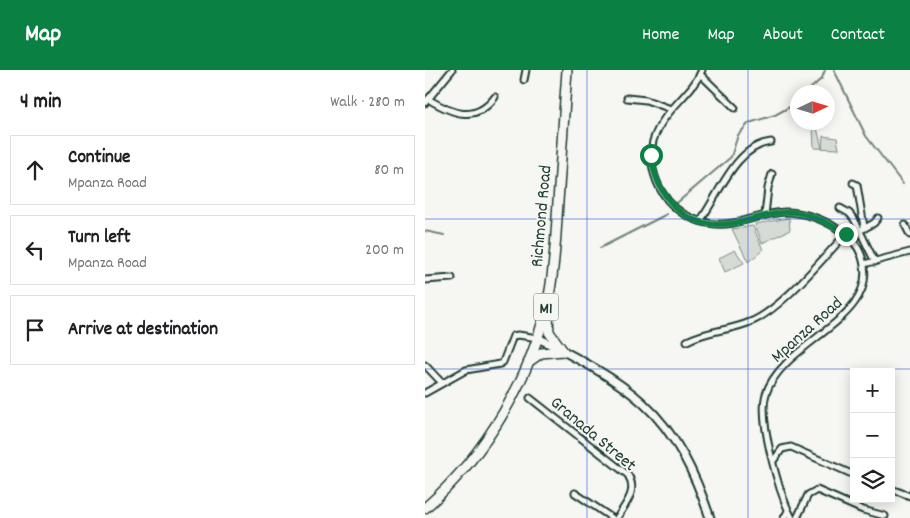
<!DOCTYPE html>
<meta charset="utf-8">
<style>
body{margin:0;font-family:Dekko,sans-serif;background:#f6f6f6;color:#202124}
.controls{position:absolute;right:15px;bottom:15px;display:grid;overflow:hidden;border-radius:0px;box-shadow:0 2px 12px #0003}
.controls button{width:45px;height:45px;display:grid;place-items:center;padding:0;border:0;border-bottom:1px solid #e0e0e0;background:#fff;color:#202124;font:25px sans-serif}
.compass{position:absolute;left:365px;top:15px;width:45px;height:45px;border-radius:50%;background:#fff;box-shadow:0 2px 12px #0003;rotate:86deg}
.stop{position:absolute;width:15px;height:15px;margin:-11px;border:4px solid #0b8043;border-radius:50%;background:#fff}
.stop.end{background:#0b8043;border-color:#fff;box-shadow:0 1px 5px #0008}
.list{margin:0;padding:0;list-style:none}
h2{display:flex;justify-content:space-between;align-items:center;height:65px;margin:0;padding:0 20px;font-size:21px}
h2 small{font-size:16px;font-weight:400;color:#757577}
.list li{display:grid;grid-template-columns:32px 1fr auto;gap:15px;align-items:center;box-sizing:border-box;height:70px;margin:0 10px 10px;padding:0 10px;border:1px solid #e0e0e0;border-radius:0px}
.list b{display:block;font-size:19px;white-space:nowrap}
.list p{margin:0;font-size:16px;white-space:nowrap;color:#757577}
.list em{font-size:16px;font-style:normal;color:#757577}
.icon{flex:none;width:28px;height:28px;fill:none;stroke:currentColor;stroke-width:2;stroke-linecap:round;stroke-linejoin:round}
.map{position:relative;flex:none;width:485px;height:448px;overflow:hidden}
header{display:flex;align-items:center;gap:30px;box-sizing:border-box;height:70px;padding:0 25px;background:#0b8043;color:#fff}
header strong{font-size:24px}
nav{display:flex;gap:28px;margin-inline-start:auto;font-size:18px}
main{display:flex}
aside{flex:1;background:#fff}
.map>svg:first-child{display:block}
</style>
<header>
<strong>Map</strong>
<nav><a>Home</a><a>Map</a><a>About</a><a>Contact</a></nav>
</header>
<main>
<aside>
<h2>4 min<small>Walk · 280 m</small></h2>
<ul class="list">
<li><svg class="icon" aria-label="ahead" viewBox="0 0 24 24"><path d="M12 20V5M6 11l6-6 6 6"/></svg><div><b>Continue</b><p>Mpanza Road</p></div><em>80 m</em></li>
<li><svg class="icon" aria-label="left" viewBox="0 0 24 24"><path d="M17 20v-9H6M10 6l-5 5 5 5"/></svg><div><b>Turn left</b><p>Mpanza Road</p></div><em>200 m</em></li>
<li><svg class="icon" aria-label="arrive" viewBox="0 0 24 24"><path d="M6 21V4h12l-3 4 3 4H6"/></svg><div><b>Arrive at destination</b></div></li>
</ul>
</aside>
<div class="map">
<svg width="485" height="448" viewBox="0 0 485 448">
<rect width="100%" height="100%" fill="#f6f6f2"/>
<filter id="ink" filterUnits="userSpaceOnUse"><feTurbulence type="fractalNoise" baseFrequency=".02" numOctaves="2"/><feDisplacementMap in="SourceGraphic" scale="10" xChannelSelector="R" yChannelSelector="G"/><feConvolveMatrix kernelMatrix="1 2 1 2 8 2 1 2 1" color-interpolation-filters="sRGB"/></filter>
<g filter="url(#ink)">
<g fill="#d6dbd6" stroke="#7a8c85">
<path d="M 388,57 L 392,58 L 397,78 L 398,66 L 412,68 L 414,79 L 389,78 Z"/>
<path d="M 364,148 L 365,160 L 337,173 L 330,154 Z"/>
<path d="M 328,156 L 338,180 L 323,192 L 307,159 Z"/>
<path d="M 310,180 L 319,193 L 300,202 L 294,188 Z"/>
</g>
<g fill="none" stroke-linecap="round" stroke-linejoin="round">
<g stroke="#72847d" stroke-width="2">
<path d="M 409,0 L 441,66 L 478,114"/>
<path d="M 382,22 L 397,8 L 400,0"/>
<path d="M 253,132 L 306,87 L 313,65 L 324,53 L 350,45 L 372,33"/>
<path d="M 0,161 L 19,165"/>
<path d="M 175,178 L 242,144"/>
</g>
<defs>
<g id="street">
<path d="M 277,0 C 267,25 238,39 228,71 C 224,88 228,107 237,122 C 251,146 280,158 308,153 C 325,150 342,143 360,142 C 378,142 398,149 413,159 C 424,166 433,174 437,187 C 458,249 357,271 341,324 C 333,350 354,423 367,448"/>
<path d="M 275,4 L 310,38"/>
<path d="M 99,10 L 101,0"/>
<path d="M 202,28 L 221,30 L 246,39"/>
<path d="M 3,29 C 26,43 50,54 70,27"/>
<path d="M 0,33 L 27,0"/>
<path d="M 428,113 L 432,115 L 439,157"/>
<path d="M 415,138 L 424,143 L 429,149 L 450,192"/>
<path d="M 340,145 L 343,118 L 347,104"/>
<path d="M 275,151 C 294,125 310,76 346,72"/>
<path d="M 480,155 L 485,165"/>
<path d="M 438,159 L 449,153 L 453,148"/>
<path d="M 439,194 L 485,182"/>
<path d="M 0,210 L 27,208"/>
<path d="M 262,271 C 283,260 304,261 325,252 C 356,240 396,190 421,164"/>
<path d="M 0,295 L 17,313"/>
<path d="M 0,323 L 41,300 L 75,294 L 78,292 L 88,266 L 93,265 L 113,268"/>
<path d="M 105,328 L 203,405 C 213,421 201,433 192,448"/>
<path d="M 348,391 L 357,379 L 366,377 L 429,405"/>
<path d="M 466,419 L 485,426"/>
<path d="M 150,423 L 187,448"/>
<path d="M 359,448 L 363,441"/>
<path d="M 372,448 L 383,425 L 392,420 L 438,440 L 460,446"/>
</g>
<path id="secondary" d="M 113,268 C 148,286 188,306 218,333 C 252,364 271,406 285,448"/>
<g id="highway">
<path d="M 123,246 L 124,262 L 138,281"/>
<path d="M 106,290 L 116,283 L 138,281"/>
<path d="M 0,438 C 62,384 107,307 124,226 C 130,195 131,163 133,132 C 136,88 139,44 142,0"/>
</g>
</defs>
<use href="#street" stroke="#1f3d34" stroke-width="9"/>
<use href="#secondary" stroke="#1f3d34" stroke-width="11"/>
<use href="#highway" stroke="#1f3d34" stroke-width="12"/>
<use href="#street" stroke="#f6f6f2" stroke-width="5"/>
<use href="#secondary" stroke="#f6f6f2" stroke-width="7"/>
<use href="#highway" stroke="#f6f6f2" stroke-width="9"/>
</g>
</g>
<g fill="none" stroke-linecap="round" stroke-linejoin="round" filter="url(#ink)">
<path stroke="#0b8043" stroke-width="6" d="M 226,85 C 231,125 257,158 301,154 C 323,153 343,142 365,142 C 385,143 404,153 421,164"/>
</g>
<path fill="none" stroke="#1d4ed8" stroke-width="1" stroke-opacity="0.55" d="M 162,0 L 162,448M 323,0 L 323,448M 0,149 L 485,149M 0,299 L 485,299"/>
<g text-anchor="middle" stroke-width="4" stroke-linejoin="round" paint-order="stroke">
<rect fill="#f6f6f2" stroke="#60746d" stroke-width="1" x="108.5" y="223.5" width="25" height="27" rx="4"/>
<g font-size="16" font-weight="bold" fill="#1f3d34">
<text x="121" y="243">M1</text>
</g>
<g font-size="18" fill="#1f3d34" stroke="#f6f6f2">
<text transform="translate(115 146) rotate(-85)" y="6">Richmond Road</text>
<text transform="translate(381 259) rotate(-42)" y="6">Mpanza Road</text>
<text transform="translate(169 363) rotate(40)" y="6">Granada Street</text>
</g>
</g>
</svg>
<div class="controls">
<button>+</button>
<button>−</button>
<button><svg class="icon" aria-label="layers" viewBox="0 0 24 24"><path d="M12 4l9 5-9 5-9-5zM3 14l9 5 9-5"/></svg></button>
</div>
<svg class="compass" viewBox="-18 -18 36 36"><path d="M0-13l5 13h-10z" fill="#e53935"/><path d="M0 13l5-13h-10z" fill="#757577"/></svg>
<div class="stop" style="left:226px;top:85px"></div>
<div class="stop end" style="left:421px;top:164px"></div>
</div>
</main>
